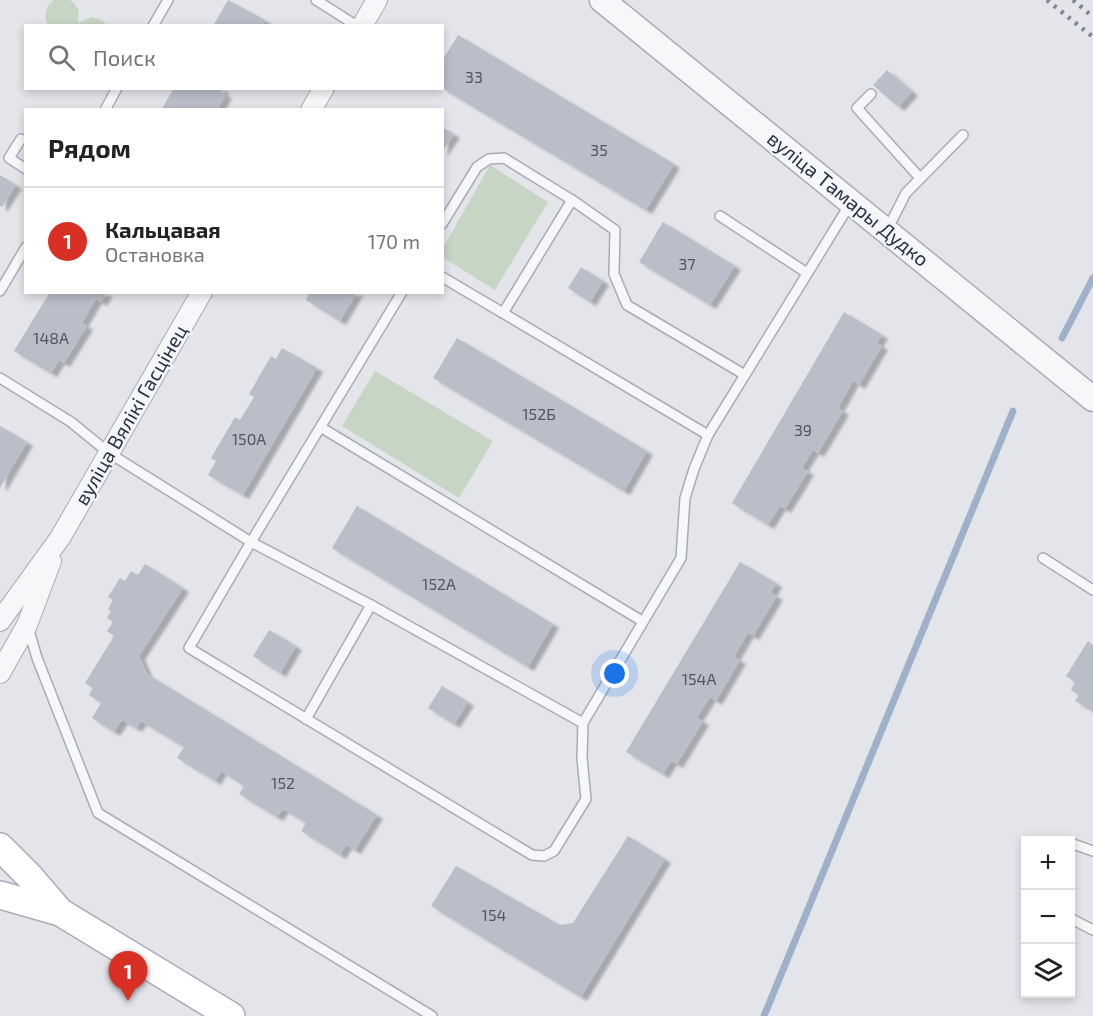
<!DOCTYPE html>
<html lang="ru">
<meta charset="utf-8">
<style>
body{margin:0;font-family:"Exo 2",sans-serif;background:#f6f6f6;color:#222}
.controls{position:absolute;right:18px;bottom:18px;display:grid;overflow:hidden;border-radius:0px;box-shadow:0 3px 9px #0003}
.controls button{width:54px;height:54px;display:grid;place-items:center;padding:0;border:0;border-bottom:2px solid #e0e0e0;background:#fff;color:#222;font:30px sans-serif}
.you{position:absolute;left:615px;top:674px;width:21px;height:21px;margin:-15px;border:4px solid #fff;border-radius:50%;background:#1a73e8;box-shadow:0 0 0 9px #1a73e833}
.badge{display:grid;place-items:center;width:39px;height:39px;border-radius:50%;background:#d93025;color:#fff;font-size:20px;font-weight:700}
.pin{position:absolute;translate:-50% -50px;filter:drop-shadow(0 2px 3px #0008)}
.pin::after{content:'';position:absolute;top:32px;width:21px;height:18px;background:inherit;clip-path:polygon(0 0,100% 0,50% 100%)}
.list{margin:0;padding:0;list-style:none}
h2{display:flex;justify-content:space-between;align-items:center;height:78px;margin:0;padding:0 24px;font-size:26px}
h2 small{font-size:20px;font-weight:400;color:#767676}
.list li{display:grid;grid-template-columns:39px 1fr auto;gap:18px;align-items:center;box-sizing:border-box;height:108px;padding:0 24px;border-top:2px solid #e0e0e0}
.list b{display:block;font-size:22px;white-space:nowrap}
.list p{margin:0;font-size:20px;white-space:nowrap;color:#767676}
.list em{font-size:20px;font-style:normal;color:#767676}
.icon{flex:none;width:33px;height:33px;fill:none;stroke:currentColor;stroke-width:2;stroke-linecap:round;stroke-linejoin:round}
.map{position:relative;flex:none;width:1093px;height:1016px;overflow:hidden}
.search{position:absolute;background:#fff;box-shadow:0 3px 9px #0003;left:24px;top:24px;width:420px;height:66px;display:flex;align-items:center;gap:15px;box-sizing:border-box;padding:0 21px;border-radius:0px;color:#767676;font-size:22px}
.panel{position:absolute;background:#fff;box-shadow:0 3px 9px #0003;left:24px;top:108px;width:420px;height:186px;border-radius:0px}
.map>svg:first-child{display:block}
</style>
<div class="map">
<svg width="1093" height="1016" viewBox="0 0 1093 1016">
<defs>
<filter id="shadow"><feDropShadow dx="6" dy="4" stdDeviation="1.5" flood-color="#0004"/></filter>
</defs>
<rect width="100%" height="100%" fill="#e3e5eb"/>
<g fill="#c7d5c4">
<path d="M 71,0 L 79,10 L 78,23 L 92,17 L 102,20 L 107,25 L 48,25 C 43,15 45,7 54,0 Z"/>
<path d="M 490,165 L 548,202 L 495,290 L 442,257 L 443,248 Z"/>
<path d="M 375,371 L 493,441 L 459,498 L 342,426 Z"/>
</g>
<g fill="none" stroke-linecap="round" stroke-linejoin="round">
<g stroke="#9fb0ca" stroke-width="7">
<path d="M 1062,338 L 1093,278"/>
<path d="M 764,1016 L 1013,411"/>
</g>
</g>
<g fill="#babec8" filter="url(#shadow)">
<path d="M 228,0 L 265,20 L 262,26 L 213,26 Z"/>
<path d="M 458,35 L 674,164 L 646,210 L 442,88 L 442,61 Z"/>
<path d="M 887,70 L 912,92 L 898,107 L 873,85 Z"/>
<path d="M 174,88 L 223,88 L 221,92 L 226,95 L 217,110 L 161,110 Z"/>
<path d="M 442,127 L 454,134 L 442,152 Z"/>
<path d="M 0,175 L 16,185 L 2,207 L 0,206 Z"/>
<path d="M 663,222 L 735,266 L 710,305 L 639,262 Z"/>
<path d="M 581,267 L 603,281 L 590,302 L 568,288 Z"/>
<path d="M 50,292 L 107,292 L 101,302 L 96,299 L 82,323 L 87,326 L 64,363 L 59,360 L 51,373 L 14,351 Z"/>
<path d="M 310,292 L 357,292 L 340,321 L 306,300 Z"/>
<path d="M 844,312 L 882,335 L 877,343 L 882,346 L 859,385 L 853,381 L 838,408 L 843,411 L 818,453 L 813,450 L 802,468 L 808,471 L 785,509 L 780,506 L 768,525 L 732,503 Z"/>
<path d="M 457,338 L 647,451 L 624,491 L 433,378 Z"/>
<path d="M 282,348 L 317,368 L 243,495 L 208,475 L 216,461 L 211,458 L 235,417 L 240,420 L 254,397 L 249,394 L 271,356 L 276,359 Z"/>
<path d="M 0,426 L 27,442 L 0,488 Z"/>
<path d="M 357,506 L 553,624 L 528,667 L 332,548 Z"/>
<path d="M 740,562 L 776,583 L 771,593 L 777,596 L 753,636 L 748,633 L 734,657 L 740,660 L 716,701 L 710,697 L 697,718 L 703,721 L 677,764 L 671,761 L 663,774 L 626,752 Z"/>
<path d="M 145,564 L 183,588 L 139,656 L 147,674 L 377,815 L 355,850 L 346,845 L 340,855 L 301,831 L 306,823 L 283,809 L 277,817 L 239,794 L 244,786 L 221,771 L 215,781 L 177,758 L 184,747 L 141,721 L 136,728 L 122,720 L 114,732 L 92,718 L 101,703 L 89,695 L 93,688 L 85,683 L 114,636 L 107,631 L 113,622 L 107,618 L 111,611 L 108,609 L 113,600 L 108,597 L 120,578 L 125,581 L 131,571 L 138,575 Z"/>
<path d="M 269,630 L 296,646 L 280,673 L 253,656 Z"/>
<path d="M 1088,641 L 1093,645 L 1093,711 L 1075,701 L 1079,695 L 1071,690 L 1075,682 L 1066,676 Z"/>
<path d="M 442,686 L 468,702 L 454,724 L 428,708 Z"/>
<path d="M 628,836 L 665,859 L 581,997 L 431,906 L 456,866 L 560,925 L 573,923 Z"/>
</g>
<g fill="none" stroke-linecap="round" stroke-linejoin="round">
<defs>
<g id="service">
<path d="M 316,0 L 357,26"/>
<path d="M 153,26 L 168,0"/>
<path d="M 871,94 L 857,108 L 920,178"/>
<path d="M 105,110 L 117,88"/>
<path d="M 21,139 L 9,158 L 26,169"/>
<path d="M 572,200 L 615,230 L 614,274 L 627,305 L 745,375"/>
<path d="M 720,216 L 807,273"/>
<path d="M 442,224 L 477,167 L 489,159 L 504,158 L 572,200 L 503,313 L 442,277"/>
<path d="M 887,230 L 906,193 L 963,135"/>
<path d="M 0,291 L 26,247"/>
<path d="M 503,313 L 708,435"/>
<path d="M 0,378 L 71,422 L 109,453 L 251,542 L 402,292"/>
<path d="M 322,428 L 642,621"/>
<path d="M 251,542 L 371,605 L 583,723 L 582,758 L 586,799 L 554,851 L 544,856 L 532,855 L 189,648 Z"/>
<path d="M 1043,558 L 1093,590"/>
<path d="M 28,627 L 37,658 L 98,813 L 432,1016"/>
<path d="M 306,719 L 371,605"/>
<path d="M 583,723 L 681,558 L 685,498 L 694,469 L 708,435 L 850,204"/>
<path d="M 1070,843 L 1093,851"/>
<path d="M 1070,918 L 1093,930"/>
</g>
<g id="minor">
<path d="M 362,26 L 377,0"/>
<path d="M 311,110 L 324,88"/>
<path d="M 0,621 L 60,538 L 202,292"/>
<path d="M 0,673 L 27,625 L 51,561"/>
</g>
<path id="tertiary" d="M 602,0 L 1093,399"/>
<g id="secondary">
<path d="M 0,847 L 30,877 L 60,912"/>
<path d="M 0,895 L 60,912 L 231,1016"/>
</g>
</defs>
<use href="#service" stroke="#a8acb5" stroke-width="12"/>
<use href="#minor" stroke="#a8acb5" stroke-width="22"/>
<use href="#tertiary" stroke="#a8acb5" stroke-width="27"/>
<use href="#secondary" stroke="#a8acb5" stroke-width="30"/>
<use href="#service" stroke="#f6f7f9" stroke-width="9"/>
<use href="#minor" stroke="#f6f7f9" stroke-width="20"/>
<use href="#tertiary" stroke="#f6f7f9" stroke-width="24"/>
<use href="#secondary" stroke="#fff" stroke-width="27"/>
<g stroke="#7d8494" stroke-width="4.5" stroke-dasharray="3 6" stroke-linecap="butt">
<path d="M 1047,0 L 1093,37"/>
<path d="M 1073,0 L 1093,17"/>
</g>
</g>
<g text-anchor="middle" stroke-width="4.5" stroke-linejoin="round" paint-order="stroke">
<g font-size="16" fill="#4f5564">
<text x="474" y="83">33</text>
<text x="599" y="156">35</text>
<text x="687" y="270">37</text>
<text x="51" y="344">148А</text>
<text x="539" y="420">152Б</text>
<text x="803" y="436">39</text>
<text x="249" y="445">150А</text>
<text x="439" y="590">152А</text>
<text x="699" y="685">154А</text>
<text x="283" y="789">152</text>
<text x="494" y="921">154</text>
</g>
<g font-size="20" fill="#2b3243" stroke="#f3f5f8">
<text transform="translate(848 199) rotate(39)" y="7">вуліца Тамары Дудко</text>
<text transform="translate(131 415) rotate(-60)" y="7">вуліца Вялікі Гасцінец</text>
</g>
</g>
</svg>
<div class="controls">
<button>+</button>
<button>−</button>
<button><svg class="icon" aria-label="layers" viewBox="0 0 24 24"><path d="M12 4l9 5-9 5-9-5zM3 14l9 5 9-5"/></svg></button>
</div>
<div class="you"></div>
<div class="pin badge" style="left:128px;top:1001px">1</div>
<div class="search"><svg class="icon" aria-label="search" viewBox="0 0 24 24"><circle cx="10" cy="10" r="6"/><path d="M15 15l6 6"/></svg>Поиск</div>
<section class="panel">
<h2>Рядом<small></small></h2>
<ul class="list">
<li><span class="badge">1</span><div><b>Кальцавая</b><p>Остановка</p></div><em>170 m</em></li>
</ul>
</section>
</div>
